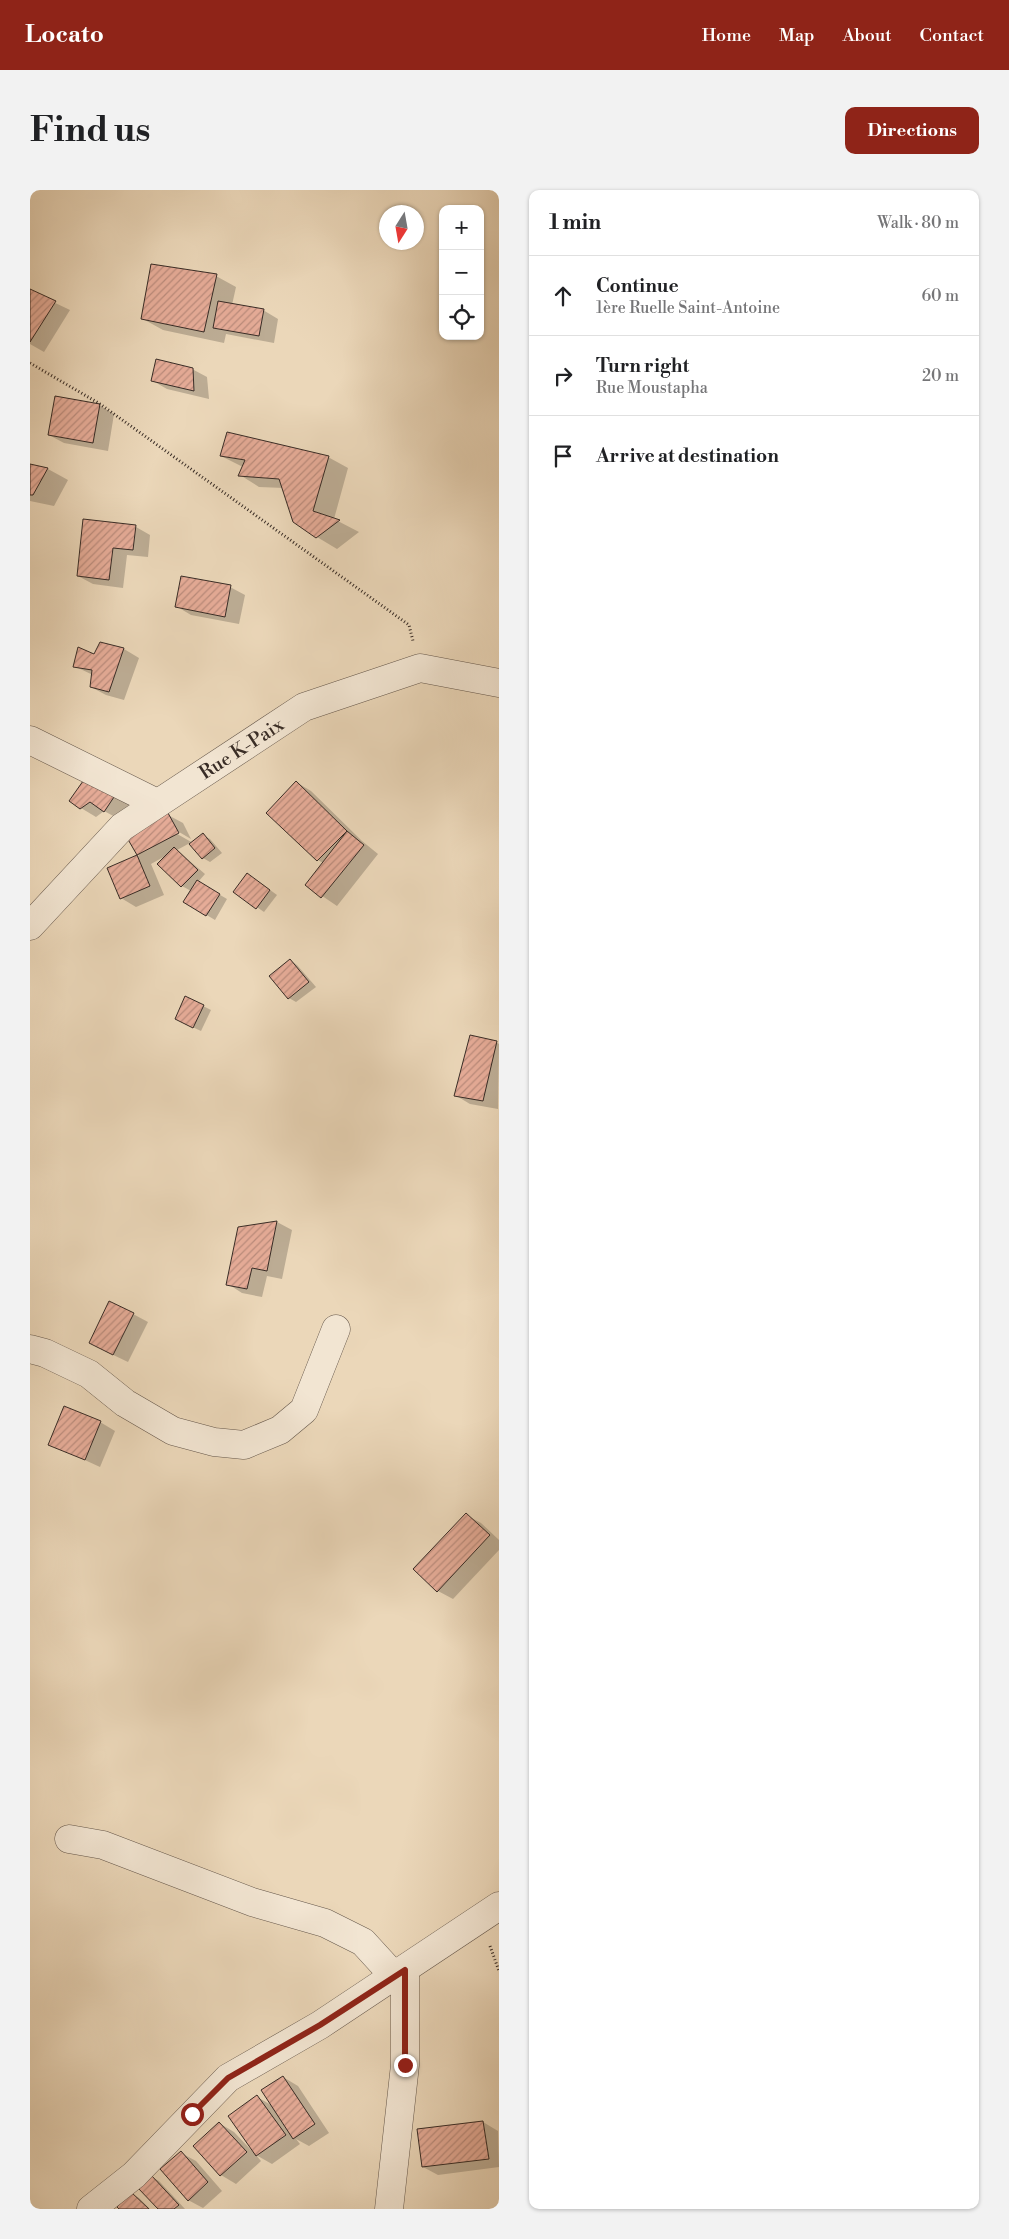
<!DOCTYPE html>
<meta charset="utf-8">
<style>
body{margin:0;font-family:"Libre Bodoni",serif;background:#f2f2f2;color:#202124}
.controls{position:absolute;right:15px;top:15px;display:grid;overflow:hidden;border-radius:10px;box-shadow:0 1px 4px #0004}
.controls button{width:45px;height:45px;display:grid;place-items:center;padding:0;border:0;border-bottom:1px solid #e0e0e0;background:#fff;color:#202124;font:25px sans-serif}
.compass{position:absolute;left:349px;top:15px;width:45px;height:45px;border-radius:50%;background:#fff;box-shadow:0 1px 4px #0004;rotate:191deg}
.stop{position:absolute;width:15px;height:15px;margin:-11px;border:4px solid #8f2418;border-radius:50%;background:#fff}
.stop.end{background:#8f2418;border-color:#fff;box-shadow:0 1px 5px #0008}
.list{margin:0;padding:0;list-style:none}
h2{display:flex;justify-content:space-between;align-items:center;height:65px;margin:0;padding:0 20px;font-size:21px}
h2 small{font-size:16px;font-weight:400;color:#757577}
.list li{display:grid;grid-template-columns:32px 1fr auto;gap:15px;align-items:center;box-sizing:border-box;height:80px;padding:0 20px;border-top:1px solid #e0e0e0}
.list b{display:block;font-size:19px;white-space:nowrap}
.list p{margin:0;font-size:16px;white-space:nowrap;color:#757577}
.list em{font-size:16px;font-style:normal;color:#757577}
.icon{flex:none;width:28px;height:28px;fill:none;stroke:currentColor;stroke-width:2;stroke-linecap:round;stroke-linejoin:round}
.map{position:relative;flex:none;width:469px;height:2019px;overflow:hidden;border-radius:10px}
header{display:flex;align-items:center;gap:30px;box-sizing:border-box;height:70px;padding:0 25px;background:#8f2418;color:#fff}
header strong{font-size:24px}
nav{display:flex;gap:28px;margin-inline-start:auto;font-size:18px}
.intro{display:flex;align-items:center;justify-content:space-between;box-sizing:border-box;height:120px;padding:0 30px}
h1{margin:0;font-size:35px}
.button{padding:12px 22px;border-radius:10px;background:#8f2418;color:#fff;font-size:18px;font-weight:700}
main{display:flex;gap:30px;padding:0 30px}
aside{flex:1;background:#fff;border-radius:10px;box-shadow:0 1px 4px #0004}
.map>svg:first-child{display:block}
</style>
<header>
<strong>Locato</strong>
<nav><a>Home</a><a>Map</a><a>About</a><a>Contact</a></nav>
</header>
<div class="intro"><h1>Find us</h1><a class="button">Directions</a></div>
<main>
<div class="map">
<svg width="469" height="2019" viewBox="0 0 469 2019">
<defs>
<pattern id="building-hatch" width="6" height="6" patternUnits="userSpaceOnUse" patternTransform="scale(1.25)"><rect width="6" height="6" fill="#e6ac98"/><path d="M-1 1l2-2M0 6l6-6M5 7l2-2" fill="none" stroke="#bb8c7c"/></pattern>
</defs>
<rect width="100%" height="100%" fill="#ebd7b9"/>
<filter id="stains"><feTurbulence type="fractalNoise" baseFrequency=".004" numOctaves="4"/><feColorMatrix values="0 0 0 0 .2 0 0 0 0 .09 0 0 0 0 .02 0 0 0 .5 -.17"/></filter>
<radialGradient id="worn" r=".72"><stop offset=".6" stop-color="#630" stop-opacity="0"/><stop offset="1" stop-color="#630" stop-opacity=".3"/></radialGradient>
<g fill="#0003">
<path d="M 186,86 L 206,97 L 202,115 L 233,120 L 248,129 L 244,153 L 196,144 L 194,153 L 133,140 L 113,129 Z"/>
<path d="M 0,101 L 40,120 L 14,162 L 0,154 Z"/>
<path d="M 162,179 L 177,187 L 179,209 L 137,199 L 123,191 Z"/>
<path d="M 69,215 L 84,224 L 78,261 L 34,253 L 19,245 Z"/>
<path d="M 191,266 L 298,267 L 318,278 L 304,329 L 329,342 L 307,359 L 287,347 L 254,298 L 229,297 L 210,285 L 213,277 Z"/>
<path d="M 0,275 L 18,279 L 38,290 L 24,316 L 0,311 Z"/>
<path d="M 106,337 L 120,345 L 118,367 L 97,365 L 93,398 L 63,394 L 48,386 Z"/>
<path d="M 200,397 L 215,405 L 209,434 L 161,425 L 146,416 Z"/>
<path d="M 71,453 L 94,459 L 109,468 L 94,510 L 76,505 L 61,497 L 63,485 L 44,476 L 65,466 Z"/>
<path d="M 58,586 L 100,614 L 89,629 L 74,621 L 66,627 L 51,618 Z"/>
<path d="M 266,592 L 281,601 L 332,651 L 348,664 L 307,716 L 276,695 L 293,673 L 288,670 Z"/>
<path d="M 138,625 L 153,633 L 161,649 L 144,639 L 142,641 L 163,653 L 173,645 L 180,649 L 192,663 L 180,672 L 173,668 L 160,653 L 147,660 L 175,684 L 168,692 L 197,709 L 185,730 L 155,712 L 161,701 L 152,696 L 129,674 L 137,665 L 121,674 L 134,705 L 106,717 L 91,708 L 79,679 L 109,666 L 98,646 Z"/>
<path d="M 225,689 L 247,705 L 234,722 L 205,702 Z"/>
<path d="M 260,770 L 267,775 L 286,797 L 266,812 L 259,808 Z"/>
<path d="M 173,816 L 181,820 L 171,841 L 154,833 Z"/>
<path d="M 466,852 L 469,854 L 468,919 L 440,914 L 425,905 Z"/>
<path d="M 247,1032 L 262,1040 L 252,1089 L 237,1086 L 232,1107 L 212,1103 L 198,1094 L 209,1038 Z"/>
<path d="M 103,1124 L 118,1132 L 98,1172 L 75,1161 Z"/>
<path d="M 70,1232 L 85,1241 L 70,1277 L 20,1254 Z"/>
<path d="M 436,1325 L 451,1333 L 469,1350 L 469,1360 L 423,1409 L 408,1401 L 385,1379 Z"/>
<path d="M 253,1887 L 268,1896 L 299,1943 L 279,1956 L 266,1949 L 270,1954 L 242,1974 L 226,1965 L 231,1971 L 206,1994 L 191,1985 L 164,1956 L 189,1933 L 204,1942 L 223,1962 L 227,1907 L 243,1916 Z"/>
<path d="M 453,1932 L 468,1941 L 469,1977 L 408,1985 L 393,1977 Z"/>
<path d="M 151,1963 L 166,1971 L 192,2001 L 173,2018 L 158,2010 Z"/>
<path d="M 122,1987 L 129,1991 L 155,2019 L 129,2019 Z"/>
<path d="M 102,2004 L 109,2008 L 120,2019 L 91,2019 Z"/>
</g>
<g fill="url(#building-hatch)" stroke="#382c26">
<path d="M 121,74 L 187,84 L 174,142 L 111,129 Z"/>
<path d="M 0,99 L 26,111 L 0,152 Z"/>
<path d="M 188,111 L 234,119 L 229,146 L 183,138 Z"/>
<path d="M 126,169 L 163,178 L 164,201 L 121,191 Z"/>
<path d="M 25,206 L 70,214 L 63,253 L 18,245 Z"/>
<path d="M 197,242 L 299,266 L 283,321 L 310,330 L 286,348 L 263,332 L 249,289 L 208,286 L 215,270 L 190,266 Z"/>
<path d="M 0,274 L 18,278 L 3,305 L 0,305 Z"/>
<path d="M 53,329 L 106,335 L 103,360 L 83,358 L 79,390 L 47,386 Z"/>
<path d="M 151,386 L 201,395 L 195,427 L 145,417 Z"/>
<path d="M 70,452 L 94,458 L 79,502 L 60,497 L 62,480 L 43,477 L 48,457 L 64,464 Z"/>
<path d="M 58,584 L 86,604 L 74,622 L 60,612 L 50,619 L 39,611 Z"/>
<path d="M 266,591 L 317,641 L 287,671 L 236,623 Z"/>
<path d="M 138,623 L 149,643 L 107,665 L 96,646 Z"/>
<path d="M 317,641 L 334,655 L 291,708 L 275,695 Z"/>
<path d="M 173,643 L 185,658 L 172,669 L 159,654 Z"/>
<path d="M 144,657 L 168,680 L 151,697 L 127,674 Z"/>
<path d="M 107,665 L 120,696 L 90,709 L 77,678 Z"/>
<path d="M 217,683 L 240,700 L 226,719 L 203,702 Z"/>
<path d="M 167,690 L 190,704 L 176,726 L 153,712 Z"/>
<path d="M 260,769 L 279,792 L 258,809 L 239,786 Z"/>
<path d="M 155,806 L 174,815 L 163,838 L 145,829 Z"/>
<path d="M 440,845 L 467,851 L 453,911 L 424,906 Z"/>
<path d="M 247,1031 L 237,1081 L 222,1078 L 217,1099 L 196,1095 L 208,1037 Z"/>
<path d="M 79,1111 L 104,1123 L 83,1165 L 59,1153 Z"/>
<path d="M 34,1216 L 71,1231 L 55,1270 L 18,1255 Z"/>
<path d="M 436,1323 L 460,1345 L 407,1402 L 383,1379 Z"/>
<path d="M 253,1886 L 285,1934 L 263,1949 L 231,1900 Z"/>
<path d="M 227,1905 L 256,1945 L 226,1966 L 198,1926 Z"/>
<path d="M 453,1931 L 459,1969 L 392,1977 L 387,1939 Z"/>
<path d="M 189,1932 L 217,1962 L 190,1986 L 163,1956 Z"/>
<path d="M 151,1961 L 178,1992 L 158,2011 L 130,1979 Z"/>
<path d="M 121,1985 L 149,2015 L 144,2019 L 128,2019 L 108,1998 Z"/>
<path d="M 101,2002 L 119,2019 L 89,2019 L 87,2017 Z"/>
</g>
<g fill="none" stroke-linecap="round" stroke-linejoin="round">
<defs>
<g id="minor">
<path d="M 0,550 L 127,613"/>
<path d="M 0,736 L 92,637 L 274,517 L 390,478 L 469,493"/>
<path d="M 0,1159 L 15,1163 L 59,1184 L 95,1213 L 143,1241 L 184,1252 L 214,1255 L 250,1240 L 274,1220 L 306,1139"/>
<path d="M 39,1649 L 73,1655 L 222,1712 L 295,1733 L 333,1752 L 365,1787"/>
<path d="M 61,2019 L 104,1985 L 198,1888 L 290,1835 L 469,1716"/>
<path d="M 359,2019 L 375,1875 L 375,1780"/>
</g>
</defs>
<use href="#minor" stroke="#65574b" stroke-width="29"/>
<g stroke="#382c26" stroke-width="3" stroke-dasharray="1 2.5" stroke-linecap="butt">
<path d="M 0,173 L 70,214 L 379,435 L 383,451"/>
<path d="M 460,1756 L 469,1781"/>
</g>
<use href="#minor" stroke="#f2e5d2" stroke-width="28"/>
</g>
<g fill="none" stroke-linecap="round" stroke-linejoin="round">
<path stroke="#8f2418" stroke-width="6" d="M 162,1924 L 198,1888 L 290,1835 L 375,1780 L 375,1875"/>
</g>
<g text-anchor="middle" stroke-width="5" stroke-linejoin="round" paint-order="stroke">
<g font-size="19" fill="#382c26" stroke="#f2e5d2">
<text transform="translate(211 558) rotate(-33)" y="7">Rue K-Paix</text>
</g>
</g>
<rect width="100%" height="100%" filter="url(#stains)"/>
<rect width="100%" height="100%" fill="url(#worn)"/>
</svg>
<div class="controls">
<button>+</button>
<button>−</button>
<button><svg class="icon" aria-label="locate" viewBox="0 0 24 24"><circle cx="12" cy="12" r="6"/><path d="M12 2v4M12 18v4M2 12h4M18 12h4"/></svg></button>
</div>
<svg class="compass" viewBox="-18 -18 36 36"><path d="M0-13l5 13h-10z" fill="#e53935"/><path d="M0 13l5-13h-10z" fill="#757577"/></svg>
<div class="stop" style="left:162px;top:1924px"></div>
<div class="stop end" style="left:375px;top:1875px"></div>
</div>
<aside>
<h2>1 min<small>Walk · 80 m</small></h2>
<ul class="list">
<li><svg class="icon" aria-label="ahead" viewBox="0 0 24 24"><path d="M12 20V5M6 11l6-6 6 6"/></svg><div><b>Continue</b><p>1ère Ruelle Saint-Antoine</p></div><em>60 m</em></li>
<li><svg class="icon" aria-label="right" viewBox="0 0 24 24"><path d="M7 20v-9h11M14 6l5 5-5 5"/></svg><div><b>Turn right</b><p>Rue Moustapha</p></div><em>20 m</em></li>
<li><svg class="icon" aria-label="arrive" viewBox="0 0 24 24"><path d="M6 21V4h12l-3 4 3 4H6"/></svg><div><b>Arrive at destination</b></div></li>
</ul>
</aside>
</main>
